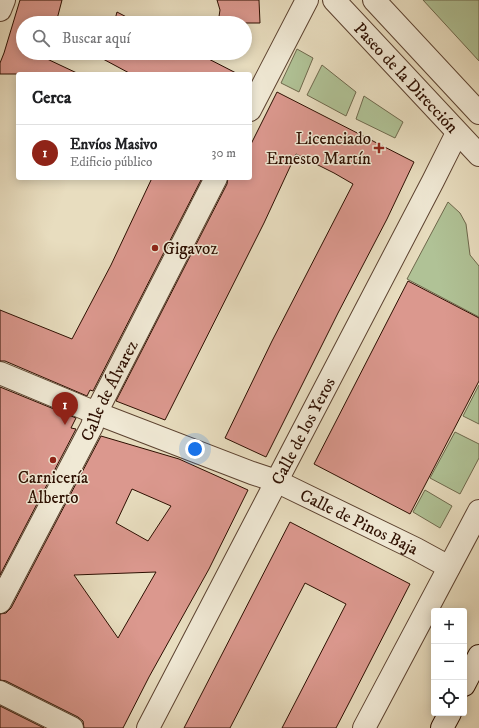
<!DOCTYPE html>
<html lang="es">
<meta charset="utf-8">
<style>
body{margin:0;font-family:"IM FELL DW Pica",serif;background:#f6f6f6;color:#202124}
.controls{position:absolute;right:12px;bottom:12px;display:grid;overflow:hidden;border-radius:4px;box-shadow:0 2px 10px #0003}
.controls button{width:36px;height:36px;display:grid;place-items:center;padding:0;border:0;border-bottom:1px solid #e0e0e0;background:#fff;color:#202124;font:20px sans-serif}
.you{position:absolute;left:195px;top:449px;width:14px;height:14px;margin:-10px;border:3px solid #fff;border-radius:50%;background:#1a73e8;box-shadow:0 0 0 6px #1a73e833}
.badge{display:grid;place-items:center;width:26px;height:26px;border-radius:50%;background:#8f2418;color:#fff;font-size:13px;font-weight:700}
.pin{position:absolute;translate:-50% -33px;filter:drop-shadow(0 1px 2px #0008)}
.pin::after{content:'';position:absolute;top:21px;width:14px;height:12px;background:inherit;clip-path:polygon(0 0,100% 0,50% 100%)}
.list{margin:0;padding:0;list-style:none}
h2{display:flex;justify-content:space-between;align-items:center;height:52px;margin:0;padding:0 16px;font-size:17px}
h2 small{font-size:13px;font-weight:400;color:#757577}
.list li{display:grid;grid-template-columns:26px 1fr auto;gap:12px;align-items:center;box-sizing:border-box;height:56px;padding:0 16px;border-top:1px solid #e0e0e0}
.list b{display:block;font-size:15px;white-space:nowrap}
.list p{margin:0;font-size:13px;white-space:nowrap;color:#757577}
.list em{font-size:13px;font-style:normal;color:#757577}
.icon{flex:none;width:22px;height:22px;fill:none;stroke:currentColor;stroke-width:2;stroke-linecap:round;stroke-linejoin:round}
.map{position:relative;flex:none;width:479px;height:728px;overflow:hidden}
.search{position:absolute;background:#fff;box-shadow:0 2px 10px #0003;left:16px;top:16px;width:236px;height:44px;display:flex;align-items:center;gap:10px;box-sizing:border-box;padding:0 14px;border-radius:22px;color:#757577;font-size:15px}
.panel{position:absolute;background:#fff;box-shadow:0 2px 10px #0003;left:16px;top:72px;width:236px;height:108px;border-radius:4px}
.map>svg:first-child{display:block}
</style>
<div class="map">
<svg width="479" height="728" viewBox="0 0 479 728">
<rect width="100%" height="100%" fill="#e8ddbf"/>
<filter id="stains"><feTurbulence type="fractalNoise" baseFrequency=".005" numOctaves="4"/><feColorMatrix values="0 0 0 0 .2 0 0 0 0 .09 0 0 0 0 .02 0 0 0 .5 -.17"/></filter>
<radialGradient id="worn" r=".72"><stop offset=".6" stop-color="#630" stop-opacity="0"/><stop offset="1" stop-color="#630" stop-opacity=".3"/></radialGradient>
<g fill="#b0c296" stroke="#6e684c">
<path d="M 423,0 L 479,0 L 479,61 Z"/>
<path d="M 297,49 L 313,58 L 299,92 L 281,83 Z"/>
<path d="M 322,65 L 356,92 L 346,116 L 307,95 Z"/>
<path d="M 364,96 L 403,122 L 395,138 L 356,119 Z"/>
<path d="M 448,202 L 460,213 L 466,224 L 470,255 L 479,266 L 479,317 L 407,279 Z"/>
<path d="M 479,385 L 479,424 L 463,416 Z"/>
<path d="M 455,432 L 479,444 L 479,458 L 460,494 L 430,478 Z"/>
<path d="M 425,490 L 452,506 L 440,528 L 413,512 Z"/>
</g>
<g fill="#db988e" stroke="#2d0f01" fill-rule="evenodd">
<path d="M 20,0 L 62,0 L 56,23 L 23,23 L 23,53 L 47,53 L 45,58 L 79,74 L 0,74 L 0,63 L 4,53 Z"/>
<path d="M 217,0 L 259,0 L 260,23 L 218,23 L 220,10 Z"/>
<path d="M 117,12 L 138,23 L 114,23 Z"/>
<path d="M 105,53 L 197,53 L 238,74 L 131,74 L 103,59 Z"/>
<path d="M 277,92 L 414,162 L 387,219 L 338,313 L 266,457 L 225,438 L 272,341 L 353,184 L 334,173 L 296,154 L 264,223 L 165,420 L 116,401 L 227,184 L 228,178 L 250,178 L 250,146 Z"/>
<path d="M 152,178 L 202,178 L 93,391 L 90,390 L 87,396 L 5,361 L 0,361 L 0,310 L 72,339 L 111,265 Z"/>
<path d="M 408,281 L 479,318 L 479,381 L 410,514 L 314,464 Z"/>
<path d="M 0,387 L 76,418 L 71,428 L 76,429 L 0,575 Z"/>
<path d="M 101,436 L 179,459 L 248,490 L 209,569 L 149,677 L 123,728 L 84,728 L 83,721 L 78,717 L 6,681 L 0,680 L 0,614 L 6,613 L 11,608 ZM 132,489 L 171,506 L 148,541 L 116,523 ZM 156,572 L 118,638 L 74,575 Z"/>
<path d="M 290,522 L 410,584 L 350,701 L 336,728 L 282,728 L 346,604 L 305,583 L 230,728 L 184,728 Z"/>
<path d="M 0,706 L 44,728 L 0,728 Z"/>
</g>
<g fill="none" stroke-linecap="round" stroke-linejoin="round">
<defs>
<g id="minor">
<path d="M 0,10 L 4,0"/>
<path d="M 250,110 L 307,0"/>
<path id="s1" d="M 0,373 L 96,413 L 252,473 L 276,481 L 416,549 L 449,567"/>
<path id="s2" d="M 0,602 L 92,426 L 96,413 L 216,178"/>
<path d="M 0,692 L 72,728"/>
<path id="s3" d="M 148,728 L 433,181 L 457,133"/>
<path d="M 364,728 L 479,511"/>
</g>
<g id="tertiary">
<path id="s4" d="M 334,0 L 479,155"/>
<path d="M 374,0 L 479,113"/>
</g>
<g id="secondary">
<path d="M 464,685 L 479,656"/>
<path d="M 442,728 L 450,713"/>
</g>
</defs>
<use href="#minor" stroke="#5c4230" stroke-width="24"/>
<use href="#tertiary" stroke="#5c4230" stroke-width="24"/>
<use href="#secondary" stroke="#2d0f01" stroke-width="24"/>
<use href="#minor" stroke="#f0e9d5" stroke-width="22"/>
<use href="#tertiary" stroke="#f0e9d5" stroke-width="22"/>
<use href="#secondary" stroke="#f0e9d5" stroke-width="22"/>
</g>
<g fill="#8f2418" stroke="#f0e9d5" stroke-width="1.5">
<path d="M377 142h4v4h4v4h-4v4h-4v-4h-4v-4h4z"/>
<circle cx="155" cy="248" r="4"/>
<circle cx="53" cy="460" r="4"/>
</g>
<g text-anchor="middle" stroke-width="3" stroke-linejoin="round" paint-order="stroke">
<g font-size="17" fill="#2d0f01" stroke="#f0e9d5">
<text dy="6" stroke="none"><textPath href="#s4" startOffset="106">Paseo de la Dirección</textPath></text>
<text dy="6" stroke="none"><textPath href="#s2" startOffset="238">Calle de Álvarez</textPath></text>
<text dy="6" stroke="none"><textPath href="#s3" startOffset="335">Calle de los Yeros</textPath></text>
<text dy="6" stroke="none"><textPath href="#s1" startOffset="389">Calle de Pinos Baja</textPath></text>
</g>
<g font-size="17" fill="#2d0f01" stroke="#f0e9d5" text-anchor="end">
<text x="371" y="144">Licenciado<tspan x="371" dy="20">Ernesto Martín</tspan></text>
<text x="163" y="254" text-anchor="start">Gigavoz</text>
<text x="53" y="483" text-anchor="middle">Carnicería<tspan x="53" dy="20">Alberto</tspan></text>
</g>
</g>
<rect width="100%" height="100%" filter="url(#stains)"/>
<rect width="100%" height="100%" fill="url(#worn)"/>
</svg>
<div class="controls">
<button>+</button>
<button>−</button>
<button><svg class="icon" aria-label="locate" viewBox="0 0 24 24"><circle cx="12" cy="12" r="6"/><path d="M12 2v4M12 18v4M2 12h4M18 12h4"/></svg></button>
</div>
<div class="you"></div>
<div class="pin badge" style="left:65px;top:425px">1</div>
<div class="search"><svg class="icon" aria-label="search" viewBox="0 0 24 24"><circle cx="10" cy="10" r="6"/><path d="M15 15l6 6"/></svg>Buscar aquí</div>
<section class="panel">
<h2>Cerca<small></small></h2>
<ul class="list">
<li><span class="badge">1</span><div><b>Envíos Masivo</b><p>Edificio público</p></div><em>30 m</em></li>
</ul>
</section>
</div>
